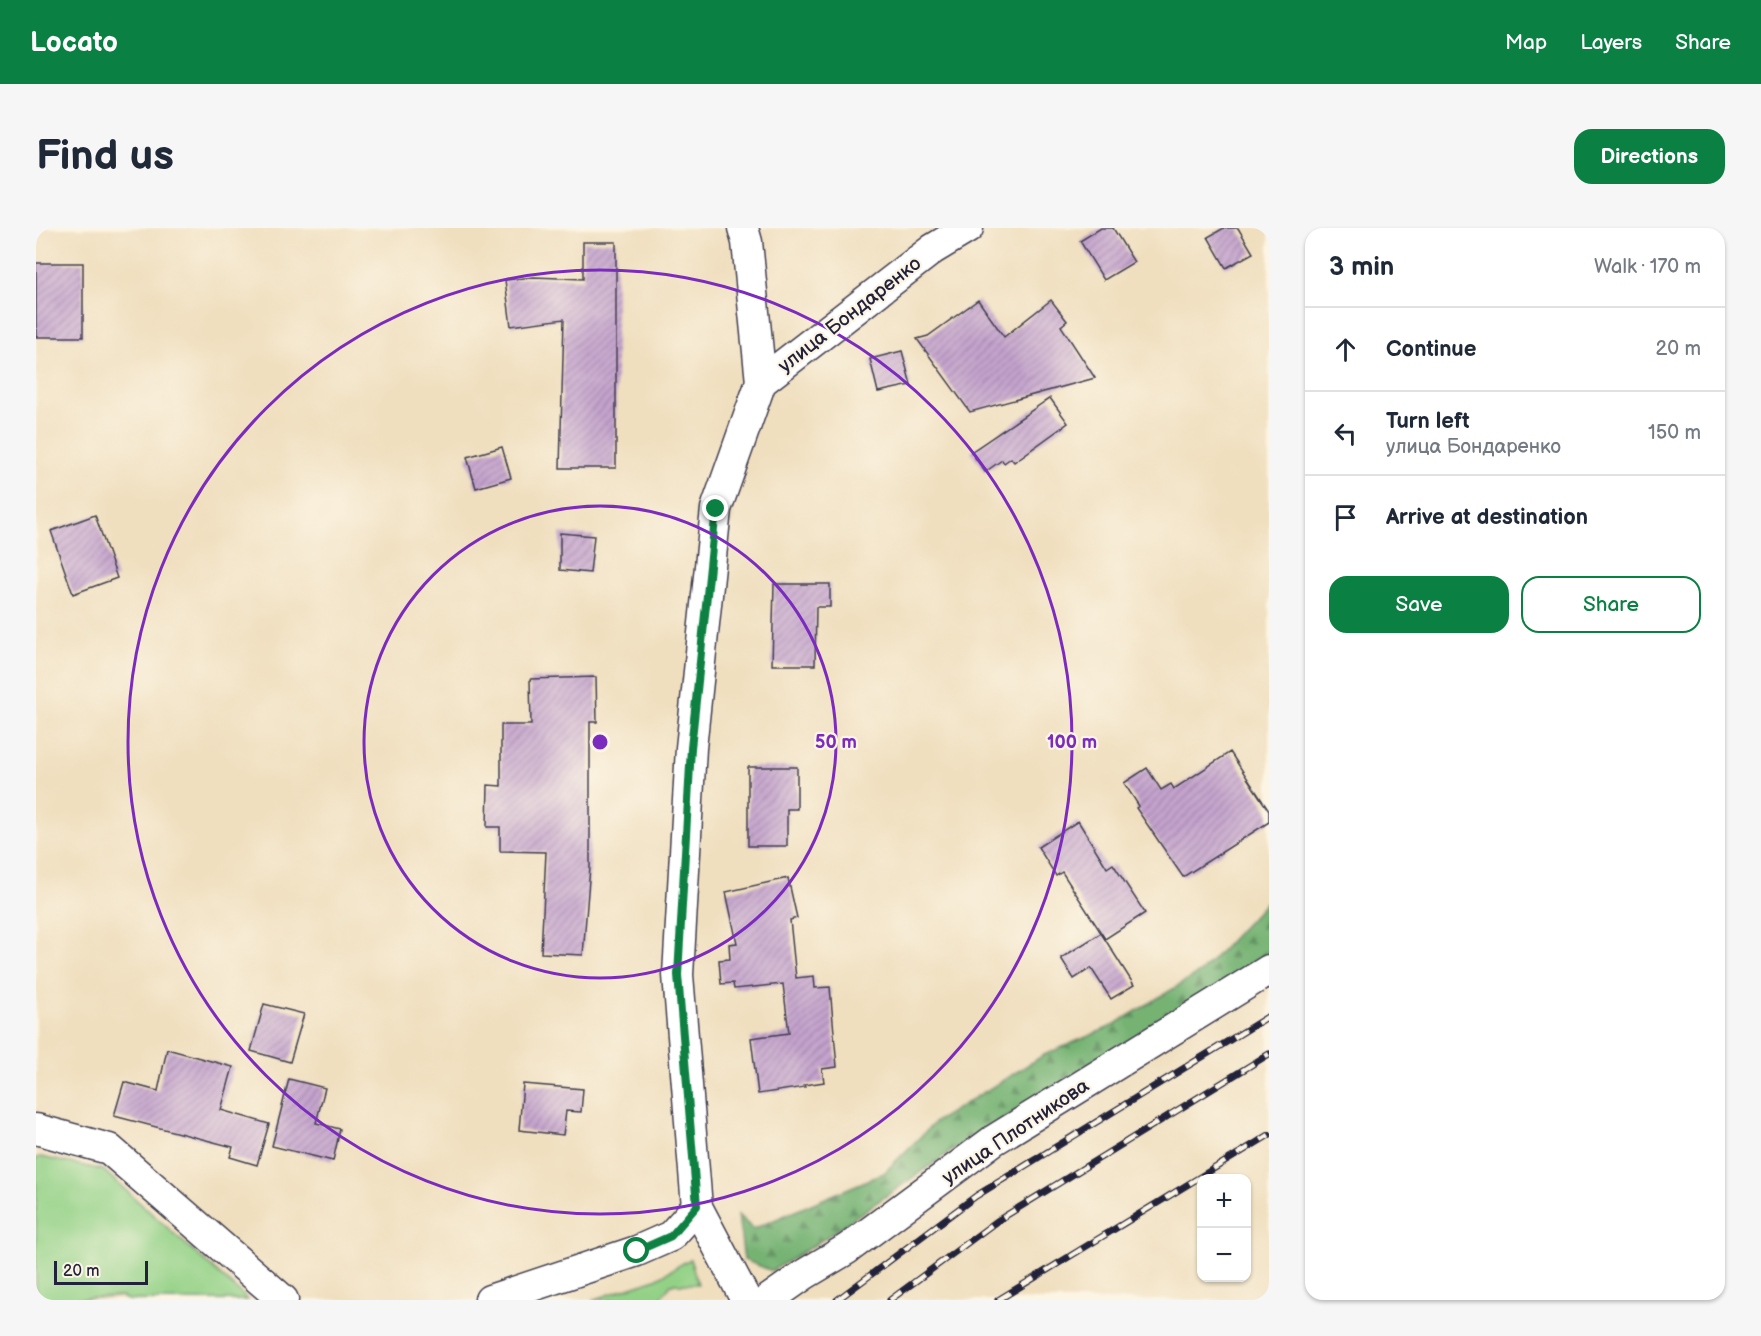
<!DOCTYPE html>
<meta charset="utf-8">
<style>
body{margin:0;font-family:"Balsamiq Sans",sans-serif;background:#f6f6f7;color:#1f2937}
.controls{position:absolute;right:18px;bottom:18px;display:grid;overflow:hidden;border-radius:12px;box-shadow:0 2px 4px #0004}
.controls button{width:54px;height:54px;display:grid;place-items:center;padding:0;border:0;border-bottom:2px solid #e0e1e3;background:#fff;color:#1f2937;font:30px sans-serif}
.scale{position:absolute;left:18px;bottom:15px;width:94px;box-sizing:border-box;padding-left:6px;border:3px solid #22223b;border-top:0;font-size:16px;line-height:21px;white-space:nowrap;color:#22223b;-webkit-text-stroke:4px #fcf5e5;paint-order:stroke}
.stop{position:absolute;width:18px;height:18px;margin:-14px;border:4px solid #0b8043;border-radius:50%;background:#fff}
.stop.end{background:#0b8043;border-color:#fff;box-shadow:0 2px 6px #0008}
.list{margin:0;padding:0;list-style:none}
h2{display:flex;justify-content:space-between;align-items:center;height:78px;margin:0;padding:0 24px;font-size:26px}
h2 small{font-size:20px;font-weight:400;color:#747a83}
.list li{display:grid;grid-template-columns:39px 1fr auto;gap:18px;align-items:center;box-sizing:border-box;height:84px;padding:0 24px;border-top:2px solid #e0e1e3}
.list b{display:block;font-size:22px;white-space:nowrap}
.list p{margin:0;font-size:20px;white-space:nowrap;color:#747a83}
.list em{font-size:20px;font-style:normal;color:#747a83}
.actions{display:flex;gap:12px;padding:18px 24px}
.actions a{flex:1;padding:14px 0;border:2px solid #0b8043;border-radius:18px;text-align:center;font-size:21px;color:#0b8043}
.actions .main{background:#0b8043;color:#fff}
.icon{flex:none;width:33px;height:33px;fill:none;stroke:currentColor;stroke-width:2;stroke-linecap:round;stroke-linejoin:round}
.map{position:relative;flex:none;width:1233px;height:1072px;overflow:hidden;border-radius:18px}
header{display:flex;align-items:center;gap:36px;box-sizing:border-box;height:84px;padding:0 30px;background:#0b8043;color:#fff}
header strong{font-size:28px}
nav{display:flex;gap:33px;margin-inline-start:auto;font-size:21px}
.intro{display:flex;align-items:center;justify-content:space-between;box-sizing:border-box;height:144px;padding:0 36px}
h1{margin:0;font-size:42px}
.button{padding:15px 27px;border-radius:18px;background:#0b8043;color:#fff;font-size:21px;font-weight:700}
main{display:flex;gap:36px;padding:0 36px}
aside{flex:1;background:#fff;border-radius:18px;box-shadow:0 2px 4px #0004}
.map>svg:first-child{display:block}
</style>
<header>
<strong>Locato</strong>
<nav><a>Map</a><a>Layers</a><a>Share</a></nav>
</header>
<div class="intro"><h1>Find us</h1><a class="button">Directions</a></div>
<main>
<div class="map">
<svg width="1233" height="1072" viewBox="0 0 1233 1072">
<defs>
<pattern id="forest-firs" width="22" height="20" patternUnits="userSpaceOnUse" patternTransform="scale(1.5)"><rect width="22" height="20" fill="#76b373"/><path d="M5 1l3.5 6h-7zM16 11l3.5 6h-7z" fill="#609160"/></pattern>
<pattern id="building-hatch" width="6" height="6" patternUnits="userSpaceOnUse" patternTransform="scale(1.5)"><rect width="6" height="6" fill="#c4a3cd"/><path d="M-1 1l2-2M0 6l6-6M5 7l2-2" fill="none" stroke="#9f84a8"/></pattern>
</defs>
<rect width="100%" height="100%" fill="#fcf5e5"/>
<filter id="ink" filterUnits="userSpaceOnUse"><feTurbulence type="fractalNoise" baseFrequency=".0167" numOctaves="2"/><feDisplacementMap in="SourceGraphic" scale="12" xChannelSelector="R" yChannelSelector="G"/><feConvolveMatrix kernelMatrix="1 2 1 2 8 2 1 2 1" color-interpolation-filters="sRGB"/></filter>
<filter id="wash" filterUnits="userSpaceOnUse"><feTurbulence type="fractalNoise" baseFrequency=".008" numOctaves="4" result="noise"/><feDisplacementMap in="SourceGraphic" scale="24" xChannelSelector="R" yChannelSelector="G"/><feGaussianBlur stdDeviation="1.35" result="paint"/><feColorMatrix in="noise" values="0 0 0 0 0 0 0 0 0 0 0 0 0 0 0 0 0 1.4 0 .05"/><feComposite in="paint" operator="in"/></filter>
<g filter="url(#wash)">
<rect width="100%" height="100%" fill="#f0dfbf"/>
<g fill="#93d186" stroke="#5a7a60" stroke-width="1.5">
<path d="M 5,929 L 67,942 L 212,1072 L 92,1072 L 85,1069 L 0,1072 L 0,930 Z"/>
<path d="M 654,1031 L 662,1056 L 635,1056 L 623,1072 L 556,1072 L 620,1051 Z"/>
</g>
<path fill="url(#forest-firs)" stroke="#4c6a57" stroke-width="1.5" d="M 1233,671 L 1233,725 L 1210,744 L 926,916 L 780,1016 L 736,1043 L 708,1032 L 702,987 L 717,1001 L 848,945 L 899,894 L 1008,827 L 1074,799 L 1165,744 Z"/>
<g id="blocks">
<g fill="url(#building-hatch)">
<path d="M 1065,0 L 1077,0 L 1098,34 L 1068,52 L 1044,13 Z"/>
<path d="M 1188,0 L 1202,0 L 1217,25 L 1190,40 L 1172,9 Z"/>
<path d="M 547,14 L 580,14 L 580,240 L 524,240 L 528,91 L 475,98 L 469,52 L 498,49 L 547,51 Z"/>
<rect x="0" y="35" width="47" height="74"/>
<path d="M 942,72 L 968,109 L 1015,72 L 1031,93 L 1025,98 L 1059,150 L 934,184 L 881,111 L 892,108 Z"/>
<path d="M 866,123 L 875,157 L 842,164 L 834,131 Z"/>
<path d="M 1014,170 L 1032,195 L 978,234 L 975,230 L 968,235 L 966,232 L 949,244 L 935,224 Z"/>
<path d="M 466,219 L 475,250 L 440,260 L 431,229 Z"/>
<path d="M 59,287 L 81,350 L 37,366 L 15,303 Z"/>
<path d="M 524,305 L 558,308 L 554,345 L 524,342 Z"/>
<path d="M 738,356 L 794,356 L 794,379 L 780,379 L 779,437 L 736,437 Z"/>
<path d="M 560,449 L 561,494 L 554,494 L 554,639 L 547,727 L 505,725 L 510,624 L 464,623 L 464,599 L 451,599 L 452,557 L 465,558 L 465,497 L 495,497 L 494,451 Z"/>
<path d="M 1194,524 L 1233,583 L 1233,594 L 1147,649 L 1100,580 L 1103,578 L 1088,555 L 1111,540 L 1125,562 L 1135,556 L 1138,561 Z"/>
<path d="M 712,539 L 761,539 L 761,581 L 751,581 L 751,618 L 712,618 Z"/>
<path d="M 1042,593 L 1071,640 L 1077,636 L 1109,685 L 1069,711 L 1026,644 L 1020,648 L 1002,619 Z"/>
<path d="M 752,650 L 761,690 L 754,692 L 760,750 L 778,748 L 779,760 L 794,759 L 801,839 L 786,841 L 788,854 L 768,857 L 769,859 L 722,866 L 715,810 L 753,805 L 747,756 L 698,761 L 697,755 L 685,756 L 683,732 L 694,731 L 693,716 L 701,715 L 690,664 Z"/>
<path d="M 1065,705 L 1098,757 L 1075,771 L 1055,740 L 1038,751 L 1025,730 Z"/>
<path d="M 228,776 L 268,786 L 254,834 L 215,823 Z"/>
<path d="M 131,821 L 197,839 L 185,882 L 233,896 L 221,937 L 194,929 L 197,919 L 78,888 L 88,854 L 122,863 Z"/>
<path d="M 253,851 L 289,860 L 280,895 L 304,901 L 297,933 L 236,918 Z"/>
<path d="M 487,856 L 547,861 L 545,884 L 530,883 L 527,907 L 483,902 Z"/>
</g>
</g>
</g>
<g filter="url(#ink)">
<use href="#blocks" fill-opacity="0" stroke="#413e4f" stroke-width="1.5"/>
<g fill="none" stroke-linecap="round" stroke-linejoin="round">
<defs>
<g id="minor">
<path d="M 707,0 L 711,14 L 725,154"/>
<path d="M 0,901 L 73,921 L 247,1072"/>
<path d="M 454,1072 L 601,1023 L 635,1008 L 661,979"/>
<path d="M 710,1072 L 661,979 L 642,747 L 655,520 L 680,281 L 725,154 L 897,21 L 932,0"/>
<path d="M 732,1072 L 769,1046 L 811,1021 L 958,912 L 1233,742"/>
</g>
</defs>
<use href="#minor" stroke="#413e4f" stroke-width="33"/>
<use href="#minor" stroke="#fff" stroke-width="30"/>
<defs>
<g id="rail">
<path d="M 801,1072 L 940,968 L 1233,788"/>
<path d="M 854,1072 L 961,993 L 1233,826"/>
<path d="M 962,1072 L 1233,907"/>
</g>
</defs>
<use href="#rail" stroke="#22223b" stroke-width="7"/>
<use href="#rail" stroke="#fcf5e5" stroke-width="4.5" stroke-dasharray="14" stroke-linecap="butt"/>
</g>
</g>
<g fill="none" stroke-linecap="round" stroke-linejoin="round" filter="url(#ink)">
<path stroke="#0b8043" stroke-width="8" d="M 601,1023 L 635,1008 L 661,978 L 642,747 L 655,520 L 680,281"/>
</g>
<g fill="none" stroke="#7b2cbf" stroke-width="3">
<circle cx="564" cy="514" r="236"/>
<circle cx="564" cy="514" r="472"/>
</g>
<g text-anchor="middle" stroke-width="4.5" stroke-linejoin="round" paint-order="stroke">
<g font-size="20" fill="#22223b" stroke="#fcf5e5">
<text transform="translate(813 86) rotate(-38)" y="7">улица Бондаренко</text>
<text transform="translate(979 903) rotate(-34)" y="7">улица Плотникова</text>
</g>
</g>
<circle cx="564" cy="514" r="9" fill="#7b2cbf" stroke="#fcf5e5" stroke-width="3"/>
<g font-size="18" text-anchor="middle" font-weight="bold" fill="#7b2cbf" stroke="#fcf5e5" stroke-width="4.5" stroke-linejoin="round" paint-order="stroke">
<text x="800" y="520">50 m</text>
<text x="1036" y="520">100 m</text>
</g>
</svg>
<div class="controls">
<button>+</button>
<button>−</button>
</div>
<div class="scale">20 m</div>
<div class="stop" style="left:601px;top:1023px"></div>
<div class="stop end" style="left:680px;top:281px"></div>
</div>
<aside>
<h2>3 min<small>Walk · 170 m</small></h2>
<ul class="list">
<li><svg class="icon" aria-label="ahead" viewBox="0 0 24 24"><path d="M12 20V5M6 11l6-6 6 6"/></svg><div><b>Continue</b></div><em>20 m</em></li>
<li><svg class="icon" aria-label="left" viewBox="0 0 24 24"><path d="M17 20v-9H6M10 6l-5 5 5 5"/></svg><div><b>Turn left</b><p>улица Бондаренко</p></div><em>150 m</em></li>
<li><svg class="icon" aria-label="arrive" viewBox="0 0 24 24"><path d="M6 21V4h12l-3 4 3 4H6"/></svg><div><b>Arrive at destination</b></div></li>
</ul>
<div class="actions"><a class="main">Save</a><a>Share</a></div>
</aside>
</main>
